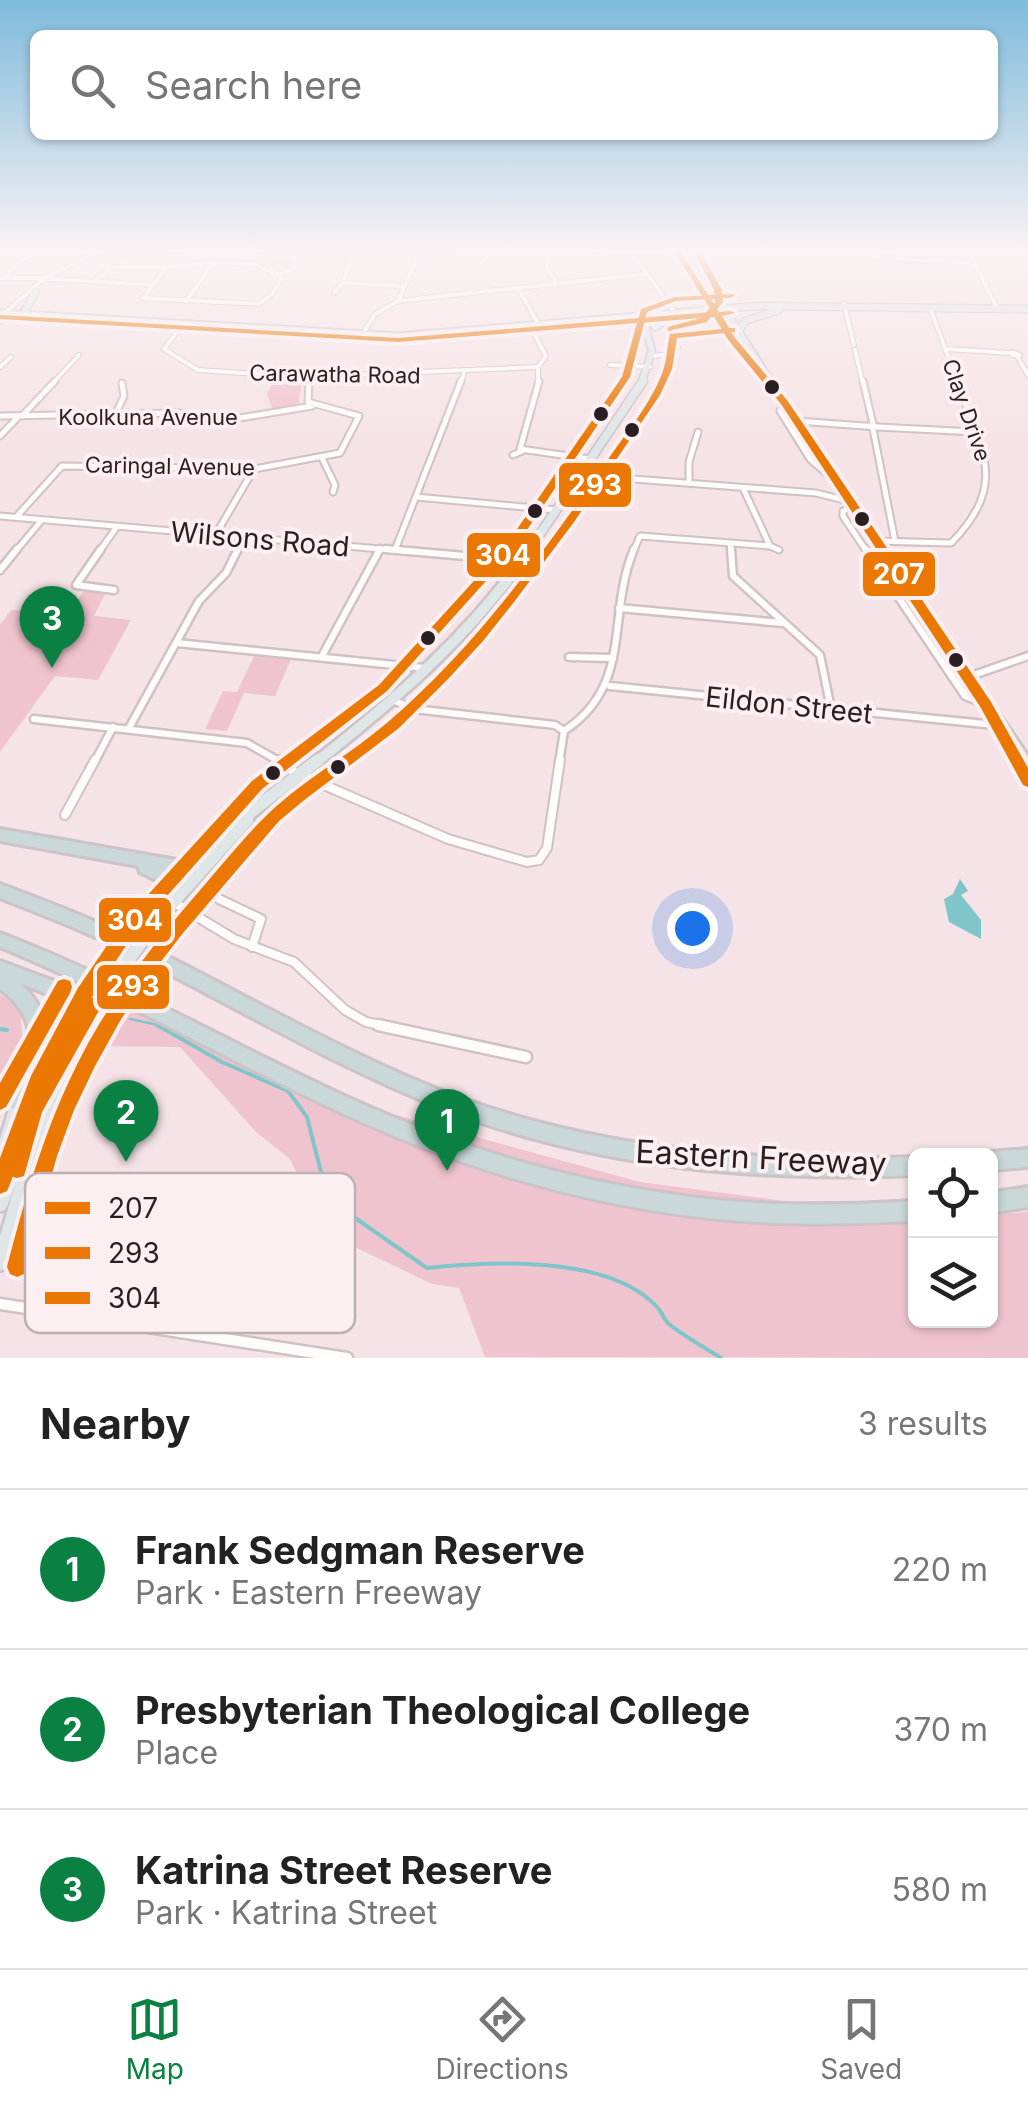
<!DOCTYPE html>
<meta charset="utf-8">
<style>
body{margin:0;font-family:Inter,sans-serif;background:#f6f6f6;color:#222}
.controls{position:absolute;right:30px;bottom:30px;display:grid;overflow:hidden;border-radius:15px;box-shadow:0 2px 8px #0004}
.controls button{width:90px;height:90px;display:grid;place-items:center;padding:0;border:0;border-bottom:2px solid #e0e0e0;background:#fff;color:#222;font:50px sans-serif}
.you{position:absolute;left:692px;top:928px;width:35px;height:35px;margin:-25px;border:8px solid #fff;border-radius:50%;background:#1a73e8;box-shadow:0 0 0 15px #1a73e833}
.badge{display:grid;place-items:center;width:65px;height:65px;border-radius:50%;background:#0b8043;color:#fff;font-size:32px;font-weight:700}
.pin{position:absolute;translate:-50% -82px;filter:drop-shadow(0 2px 5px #0008)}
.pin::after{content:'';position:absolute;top:52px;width:35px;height:30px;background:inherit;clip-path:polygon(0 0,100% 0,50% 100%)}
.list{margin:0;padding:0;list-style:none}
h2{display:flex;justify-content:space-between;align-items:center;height:130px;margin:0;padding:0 40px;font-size:42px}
h2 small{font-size:32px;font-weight:400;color:#767676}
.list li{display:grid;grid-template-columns:65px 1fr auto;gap:30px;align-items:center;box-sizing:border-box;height:160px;padding:0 40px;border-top:2px solid #e0e0e0}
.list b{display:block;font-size:38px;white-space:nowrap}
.list p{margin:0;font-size:32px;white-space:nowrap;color:#767676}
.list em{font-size:32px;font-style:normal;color:#767676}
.icon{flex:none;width:55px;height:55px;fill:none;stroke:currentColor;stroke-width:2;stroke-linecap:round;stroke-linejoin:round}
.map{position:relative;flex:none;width:1028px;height:1358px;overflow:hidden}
.search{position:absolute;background:#fff;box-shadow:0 2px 8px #0004;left:30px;right:30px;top:30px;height:110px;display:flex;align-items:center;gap:25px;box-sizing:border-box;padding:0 35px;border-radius:15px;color:#767676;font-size:38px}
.sheet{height:610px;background:#fff}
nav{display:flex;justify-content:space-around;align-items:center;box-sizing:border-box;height:140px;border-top:2px solid #e0e0e0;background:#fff;font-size:28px;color:#767676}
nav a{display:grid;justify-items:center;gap:5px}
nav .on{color:#0b8043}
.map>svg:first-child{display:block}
</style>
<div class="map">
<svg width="1028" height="1358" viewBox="0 0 1028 1358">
<rect width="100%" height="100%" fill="#f5e3e7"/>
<g fill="#f0c4cf">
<path d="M 111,249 L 457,249 L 453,258 C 422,253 396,259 365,260 C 341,261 316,252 294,257 L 296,262 L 286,271 L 264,262 L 273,255 L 220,251 L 131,257 L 117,264 L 94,254 Z"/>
<path d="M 276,378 L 302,383 L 298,405 L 273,410 L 267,394 Z"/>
<path d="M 85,590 L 106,592 L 94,616 L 131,620 L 98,680 L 55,676 L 0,752 L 0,625 L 11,610 L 67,614 Z"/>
<path d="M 254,656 L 291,659 L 275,696 L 244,693 L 227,731 L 205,729 L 223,691 L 237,692 Z"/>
<path d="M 0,994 L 20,1007 L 24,1056 L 0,1110 Z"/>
<path d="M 121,995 L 367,1107 L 640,1182 L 915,1218 L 916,1320 L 990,1320 L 991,1214 L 1028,1212 L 1028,1358 L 485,1357 L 459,1288 L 432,1284 L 326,1233 L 290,1159 L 256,1132 L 180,1047 L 93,1046 Z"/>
</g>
<path fill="#7fc5ca" d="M 960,879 L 968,891 L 961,895 L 981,920 L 981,939 L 949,922 L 944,899 L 953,894 Z"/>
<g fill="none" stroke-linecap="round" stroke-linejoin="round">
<path stroke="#7fc5ca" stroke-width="2.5" d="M 130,1019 L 168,1027"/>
<g stroke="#7fc5ca" stroke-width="4">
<path d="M 157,1025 L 222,1062 L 288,1091 L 307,1117 L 322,1176 L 338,1206 L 427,1268 C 490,1261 608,1255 656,1306 C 662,1311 663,1319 669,1324 C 685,1337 704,1347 721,1358"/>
<path d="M 0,1029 L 7,1030"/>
</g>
<defs>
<g id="minor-far4">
<path d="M 541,249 L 680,254"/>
<path d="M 550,249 L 547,268 L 557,284"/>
<path d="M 865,249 L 876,258 L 975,263"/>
<path d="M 968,249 L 997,308"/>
<path d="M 632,253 L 673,310"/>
<path d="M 214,262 L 253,264 L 282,276 L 273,293 L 259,304 L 143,298 L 167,267 Z"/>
<path d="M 482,264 L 490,249"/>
<path d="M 280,274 L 293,269 L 299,259 L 294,259"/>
<path d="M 49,276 L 105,249"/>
<path d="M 49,276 L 53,279 L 40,280 Z"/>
<path d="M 0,278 L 42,278"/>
<path d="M 5,278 L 17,263 L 46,249"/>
<path d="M 53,279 L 154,285"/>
<path d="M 94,281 L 113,267 L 166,267"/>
<path d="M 343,283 L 403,286"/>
<path d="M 518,288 L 539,325"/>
<path d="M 334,293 L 343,283 L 351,259"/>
<path d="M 186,301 L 214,262"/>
<path d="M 398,301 L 646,274"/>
<path d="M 844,304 L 854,345"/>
<path d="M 931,310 L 958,384"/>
<path d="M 5,313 L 41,281"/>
<path d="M 0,321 L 4,318"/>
<path d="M 530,326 L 546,356 L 538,367 L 538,384"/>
<path d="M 180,328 L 164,349 L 198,370 L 299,377 L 538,367"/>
<path d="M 362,335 L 375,314 L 398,301 L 416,261"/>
<path d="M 947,349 L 1010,353"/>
<path d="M 855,350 L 863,384"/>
<path d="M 1012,352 L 1020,355 L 1012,355 Z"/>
<path d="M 653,356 L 669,354 L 678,347"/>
<path d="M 1017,356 L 1028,375"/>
<path d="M 610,365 L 650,367"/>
<path d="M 0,367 L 11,357"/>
<path d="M 52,384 L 79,355"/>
<path d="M 309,384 L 309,378"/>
<path d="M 460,384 L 464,373"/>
</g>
<g id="minor-far3">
<path d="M 539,381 L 520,449 L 590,459"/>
<path d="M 863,381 L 873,424"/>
<path d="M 784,402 L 780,411 L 810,459 L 833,479"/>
<path d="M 115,415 L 124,396 L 122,383"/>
<path d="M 0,416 L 178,413 L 240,418 L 312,406"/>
<path d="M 22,416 L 55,381"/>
<path d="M 797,421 L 878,427 L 868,426"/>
<path d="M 878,427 L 975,432"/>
<path d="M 873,429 L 895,541"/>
<path d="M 0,436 L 18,417"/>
<path d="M 513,455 L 522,451"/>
<path d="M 322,458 L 335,485 L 333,492"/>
<path d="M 581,475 L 816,493 L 848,501"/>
<path d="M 689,483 L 689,462 L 698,432"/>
<path d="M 743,488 L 770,546 L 779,550"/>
<path d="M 416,497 L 557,510"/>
<path d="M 853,507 L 843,511 L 843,516 L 867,552"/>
<path d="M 18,515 L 62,466 L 254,469 L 340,453 L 359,416 L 308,402 L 309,381"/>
<path d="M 0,516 L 415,552"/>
<path d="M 216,534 L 254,469"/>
<path d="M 875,541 L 951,543 C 1010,484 981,449 957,381"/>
<path d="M 730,543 L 731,552"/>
<path d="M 395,550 L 461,381"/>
<path d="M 15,552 L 41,521"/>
<path d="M 99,552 L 116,528"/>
<path d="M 237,552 L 243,540"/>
<path d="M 633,552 L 640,536 L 770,546"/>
</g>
<g id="minor-far2">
<path d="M 101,549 L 76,585 L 114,590"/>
<path d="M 386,549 L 522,561"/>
<path d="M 731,549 L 733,576 L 820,655 L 831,709"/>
<path d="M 866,549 L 965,696 L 985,704"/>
<path d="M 0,570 L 17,549"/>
<path d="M 619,608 L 782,623"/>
<path d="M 177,643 L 424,668"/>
<path d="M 322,656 L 380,549"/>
<path d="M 569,657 L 613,658"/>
<path d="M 968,677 L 1028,656"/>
<path d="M 610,686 L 995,725"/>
<path d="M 395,701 L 414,709 L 555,725 L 564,731"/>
<path d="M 34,719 L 247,743 L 282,763"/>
<path d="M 129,728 L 199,601 L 226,573 L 238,549"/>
<path d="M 564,731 C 634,685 606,616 634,549"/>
<path d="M 94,763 L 113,727"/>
<path d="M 559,763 L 564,731"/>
</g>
<g id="minor-far1">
<path d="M 279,760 L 292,771 L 448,839 L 527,862 L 539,860 L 547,848 L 560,760"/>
<path d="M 65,815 L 95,760"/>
<path d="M 219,899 L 261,919 L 252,947"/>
<path d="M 173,902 L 234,939 L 294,962 L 345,1010 L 366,1022 L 390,1027"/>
</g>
<g id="minor">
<path d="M 378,1025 L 526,1057"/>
<path d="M 0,1304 L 347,1358"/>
</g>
<g id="primary-far4">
<path d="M 676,249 L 732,339 L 764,374"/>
<path d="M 687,249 L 772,384"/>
<path d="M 0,313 L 400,336 L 757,306 L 1028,309"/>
<path d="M 29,314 L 25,309 L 36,292"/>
<path d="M 698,315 L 724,331"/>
<path d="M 655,327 L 677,316"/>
<path d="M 741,328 L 745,321 L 779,310"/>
<path d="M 641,384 L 652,351 L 642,314"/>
</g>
<g id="primary-far3">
<path d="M 771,381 L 883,552"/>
<path d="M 528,552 L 643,381"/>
</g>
<g id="primary-far2">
<path d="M 881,549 L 1027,763"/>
<path d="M 993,722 L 1017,763"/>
<path d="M 315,763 C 394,701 473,633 530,549"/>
</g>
<g id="primary-far1">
<path d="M 1016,760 L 1028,781"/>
<path d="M 1025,760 L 1028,764"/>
<path d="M 145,908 L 212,842 L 318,760"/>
<path d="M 157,920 L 247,820"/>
<path d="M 60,1027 L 80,995"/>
<path d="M 85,1027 L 99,1002"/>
</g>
<g id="primary">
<path d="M 39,1061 L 62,1025"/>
<path d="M 0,1164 L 20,1099"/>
<path d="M 0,1204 L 7,1185 L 19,1175"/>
<path d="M 0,1263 L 39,1129 L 87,1025"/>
</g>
<g id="motorway">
<path d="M 0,829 L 182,861 L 187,862 L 189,867 L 187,872 L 182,873 L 166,871 L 175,875 L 178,880 L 175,885 L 170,887 L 140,872 L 138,866 L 0,841 Z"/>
<path d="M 0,884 C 45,901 90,918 133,939 C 233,988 329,1045 432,1087 C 585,1149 752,1163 916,1157 L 916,1175 C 751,1182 585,1167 431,1104 C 323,1060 223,1000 119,948 C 80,929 40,914 0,898 Z"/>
<path d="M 0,933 C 128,982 244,1052 369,1107 C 497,1163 639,1199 779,1204 C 825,1205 870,1204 916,1201 L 916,1221 C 870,1223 825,1225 779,1223 C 633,1218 487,1179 355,1119 C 235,1065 122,997 0,947 Z"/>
<path d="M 0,961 L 84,992 L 86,998 L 84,1004 L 78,1006 L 21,984 C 63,1023 43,1063 24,1108 L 18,1111 L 12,1108 L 9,1102 C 27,1056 47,1024 0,989 Z"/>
<path d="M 1028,1149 L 1028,1167 L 990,1170 L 990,1156 L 983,1156 L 990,1152 Z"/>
<path d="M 1028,1187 L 1028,1207 L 990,1213 L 990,1193 Z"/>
</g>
</defs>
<use href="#minor-far4" stroke="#cfc2c5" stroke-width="6"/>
<use href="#minor-far3" stroke="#cfc2c5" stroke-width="9"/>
<use href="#minor-far2" stroke="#cfc2c5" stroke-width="11"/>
<use href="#minor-far1" stroke="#cfc2c5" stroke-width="12"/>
<use href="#minor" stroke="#cfc2c5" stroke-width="15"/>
<use href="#primary-far4" stroke="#ccc3c6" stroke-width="9"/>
<use href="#primary-far3" stroke="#ccc3c6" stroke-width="11"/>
<use href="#primary-far2" stroke="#ccc3c6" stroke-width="15"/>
<use href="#primary-far1" stroke="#ccc3c6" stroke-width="18"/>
<use href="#primary" stroke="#ccc3c6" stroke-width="20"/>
<use href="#motorway" stroke="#ccc3c6" stroke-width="6"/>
<use href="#minor-far4" stroke="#fefbfb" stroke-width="4"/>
<use href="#minor-far3" stroke="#fefbfb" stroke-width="5"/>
<use href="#minor-far2" stroke="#fefbfb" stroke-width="6"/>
<use href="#minor-far1" stroke="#fefbfb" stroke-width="8"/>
<use href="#minor" stroke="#fefbfb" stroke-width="10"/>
<use href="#primary-far4" stroke="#dfe6e7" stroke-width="6"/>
<use href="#primary-far3" stroke="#dfe6e7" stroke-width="8"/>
<use href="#primary-far2" stroke="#dfe6e7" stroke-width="10"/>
<use href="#primary-far1" stroke="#dfe6e7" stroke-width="12"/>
<use href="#primary" stroke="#dfe6e7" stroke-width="15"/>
<use href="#motorway" fill="#cad8d9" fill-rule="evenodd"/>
<defs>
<g id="primary-bridge">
<path d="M 82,992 L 145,908"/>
<path d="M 89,994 L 113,977"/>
<path d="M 99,1002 L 157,920"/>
</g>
</defs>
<use href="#primary-bridge" stroke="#ccc3c6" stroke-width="18" stroke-linecap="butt"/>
<use href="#primary-bridge" stroke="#dfe6e7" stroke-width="12"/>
<defs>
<path id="bus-1" d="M 673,249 L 679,249 L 719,312 L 731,311 L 735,313 L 722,316 L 735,338 L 787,400 L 991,702 L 1028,768 L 1028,787 L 1023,785 L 981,708 L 781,404 L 729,341 L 714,317 L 398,342 L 0,319 L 0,315 L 398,338 L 712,312 Z"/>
<g id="bus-2">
<path d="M 693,249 L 699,249 L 722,290 L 723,302 L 707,322 L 668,331 L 668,327 L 701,318 L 715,302 L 714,290 Z"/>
<path d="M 732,328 L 735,328 L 735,332 L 677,338 L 672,369 L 660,395 L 574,522 L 514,602 L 483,641 L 449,678 L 399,728 L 303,801 L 279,821 L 183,933 L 149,977 L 120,1021 L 95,1066 L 74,1110 L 57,1156 L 24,1274 L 17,1277 L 10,1274 L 7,1267 C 26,1194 47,1121 83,1053 C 116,990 161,935 207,882 C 227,859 246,835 268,814 C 304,779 350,755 388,722 C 474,649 543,553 607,461 C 626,433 651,404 663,371 C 667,360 667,346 670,334 Z"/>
<path d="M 94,997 L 100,999 L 102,1005 L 42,1112 L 24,1176 L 17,1178 L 10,1176 L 8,1169 L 28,1103 L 88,999 Z"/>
</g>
<g id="bus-3">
<path d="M 733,294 L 734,296 L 730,298 L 676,301 L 647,312 L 630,377 L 512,552 L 387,691 L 262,789 L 135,932 L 90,1000 L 44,1086 L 10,1184 L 7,1191 L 0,1194 L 0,1158 L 31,1076 L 78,988 L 123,922 L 252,781 L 379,685 L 504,548 L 622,377 L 641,309 L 675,297 Z"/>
<path d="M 64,979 L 70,981 L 72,987 L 70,993 L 6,1107 L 0,1110 L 0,1083 L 58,981 Z"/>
</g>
</defs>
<use href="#bus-1" stroke="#fceff2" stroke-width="8"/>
<use href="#bus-2" stroke="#fceff2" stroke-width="8"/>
<use href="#bus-3" stroke="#fceff2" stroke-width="8"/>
<use href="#bus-1" fill="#ea7803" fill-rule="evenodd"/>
<use href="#bus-2" fill="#ea7803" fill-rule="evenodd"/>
<use href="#bus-3" fill="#ea7803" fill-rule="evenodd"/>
</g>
<linearGradient id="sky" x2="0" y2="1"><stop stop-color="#7ebbdc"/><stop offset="0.57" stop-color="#faf2f4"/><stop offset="1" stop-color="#faf2f4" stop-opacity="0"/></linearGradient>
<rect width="1028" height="439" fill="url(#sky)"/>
<g fill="#291e21" stroke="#fceff2" stroke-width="4">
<circle cx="772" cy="387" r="9"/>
<circle cx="601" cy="414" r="9"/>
<circle cx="632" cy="430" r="9"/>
<circle cx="535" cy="511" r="9"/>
<circle cx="862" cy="519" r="9"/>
<circle cx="428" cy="638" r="9"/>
<circle cx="956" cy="660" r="9"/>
<circle cx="338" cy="767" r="9"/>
<circle cx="273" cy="773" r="9"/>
</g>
<g text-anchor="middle" stroke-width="8" stroke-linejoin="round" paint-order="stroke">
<g font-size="22" fill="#291e21" stroke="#fceff2">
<text transform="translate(335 374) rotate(1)" y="8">Carawatha Road</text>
<text transform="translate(967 410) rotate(71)" y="8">Clay Drive</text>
<text x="148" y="425">Koolkuna Avenue</text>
<text transform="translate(170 466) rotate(1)" y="8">Caringal Avenue</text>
</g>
<g font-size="28" fill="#291e21" stroke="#fceff2">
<text transform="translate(260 539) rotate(5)" y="10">Wilsons Road</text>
<text transform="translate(789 705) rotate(6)" y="10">Eildon Street</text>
</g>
<g font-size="32" fill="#291e21" stroke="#fceff2">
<text transform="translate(761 1158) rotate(3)" y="11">Eastern Freeway</text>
</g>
</g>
<rect x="25" y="1173" width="330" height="160" rx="15" fill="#fceff2" stroke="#bdb0b3" stroke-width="2.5"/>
<rect x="45" y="1202" width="45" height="12" fill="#ea7803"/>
<rect x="45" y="1247" width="45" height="12" fill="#ea7803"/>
<rect x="45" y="1292" width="45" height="12" fill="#ea7803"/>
<g font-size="28" fill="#291e21">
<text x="108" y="1218">207</text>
<text x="108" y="1263">293</text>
<text x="108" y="1308">304</text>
</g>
<g stroke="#fceff2" stroke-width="4">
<rect x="557" y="461" width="76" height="48" rx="10" fill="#ea7803"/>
<rect x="465" y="531" width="77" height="48" rx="10" fill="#ea7803"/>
<rect x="861" y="550" width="76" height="48" rx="10" fill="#ea7803"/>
<rect x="97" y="896" width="76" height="48" rx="10" fill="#ea7803"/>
<rect x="95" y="963" width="76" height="48" rx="10" fill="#ea7803"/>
</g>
<g font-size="28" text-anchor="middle" font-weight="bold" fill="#fff">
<text x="595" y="495">293</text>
<text x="503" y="565">304</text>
<text x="899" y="584">207</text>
<text x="135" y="930">304</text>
<text x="133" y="996">293</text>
</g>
</svg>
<div class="controls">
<button><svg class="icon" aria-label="locate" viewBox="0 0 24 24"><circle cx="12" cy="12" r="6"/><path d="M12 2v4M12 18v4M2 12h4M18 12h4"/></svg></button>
<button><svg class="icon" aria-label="layers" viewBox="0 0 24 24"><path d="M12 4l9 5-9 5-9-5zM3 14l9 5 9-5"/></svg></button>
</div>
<div class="you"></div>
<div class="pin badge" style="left:447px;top:1171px">1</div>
<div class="pin badge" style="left:126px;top:1162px">2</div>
<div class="pin badge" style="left:52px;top:668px">3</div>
<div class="search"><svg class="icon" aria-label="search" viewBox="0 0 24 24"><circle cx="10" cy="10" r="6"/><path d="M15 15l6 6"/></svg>Search here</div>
</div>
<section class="sheet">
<h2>Nearby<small>3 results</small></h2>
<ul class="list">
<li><span class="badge">1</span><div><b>Frank Sedgman Reserve</b><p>Park · Eastern Freeway</p></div><em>220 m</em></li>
<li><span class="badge">2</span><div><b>Presbyterian Theological College</b><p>Place</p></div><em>370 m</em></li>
<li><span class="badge">3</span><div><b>Katrina Street Reserve</b><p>Park · Katrina Street</p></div><em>580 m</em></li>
</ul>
</section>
<nav>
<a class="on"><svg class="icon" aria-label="map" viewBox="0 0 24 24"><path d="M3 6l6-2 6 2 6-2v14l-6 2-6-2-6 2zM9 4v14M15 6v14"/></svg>Map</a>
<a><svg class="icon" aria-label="directions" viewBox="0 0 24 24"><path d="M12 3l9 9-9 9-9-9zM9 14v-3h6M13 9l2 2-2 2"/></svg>Directions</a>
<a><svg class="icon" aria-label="saved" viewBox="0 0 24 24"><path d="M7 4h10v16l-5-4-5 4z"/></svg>Saved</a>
</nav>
